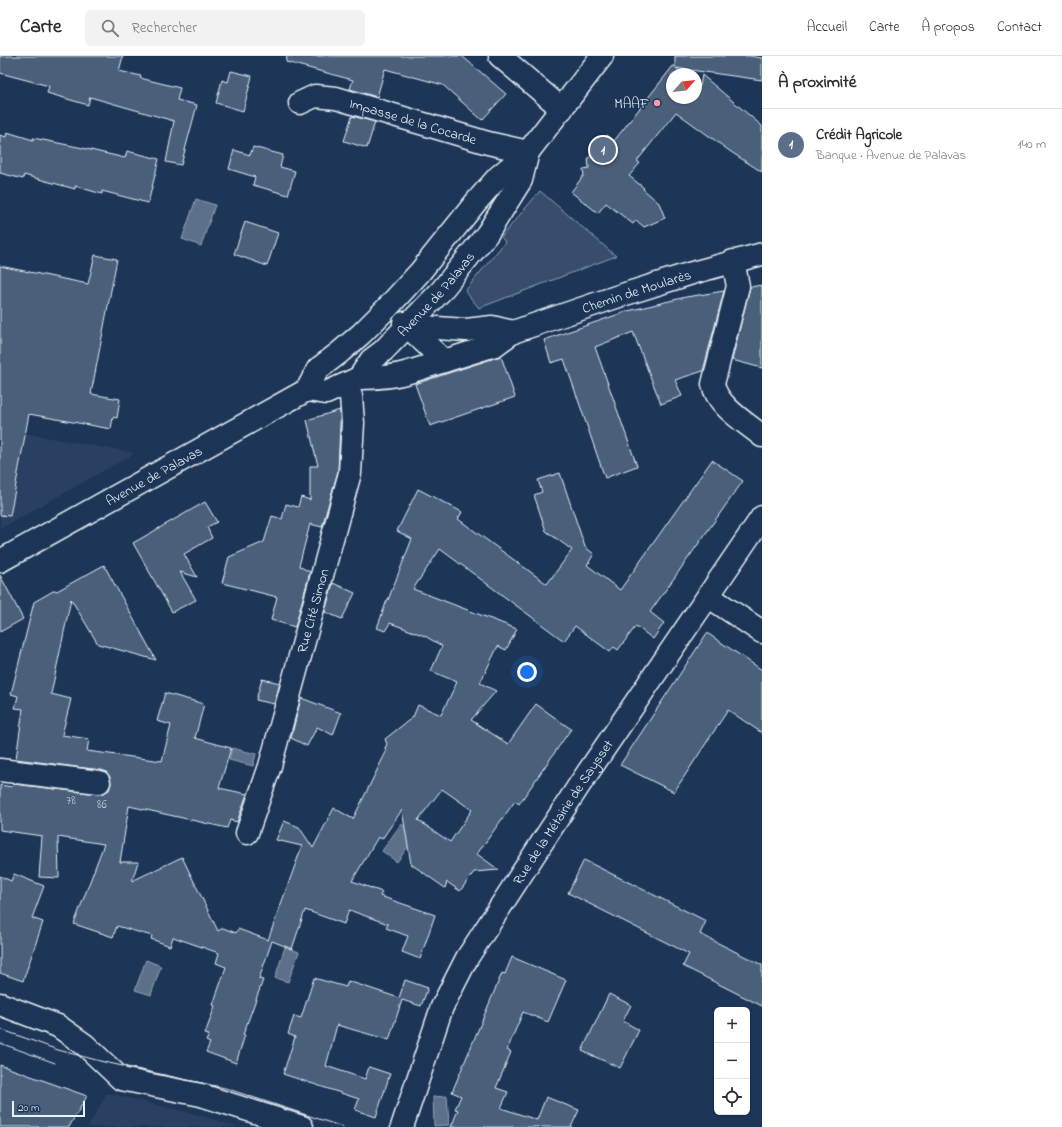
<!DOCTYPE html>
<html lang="fr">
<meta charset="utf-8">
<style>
body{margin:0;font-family:"Indie Flower",sans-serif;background:#f2f2f3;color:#2b2b33}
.controls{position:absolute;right:12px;bottom:12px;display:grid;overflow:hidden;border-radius:6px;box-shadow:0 1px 3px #0004}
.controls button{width:36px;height:36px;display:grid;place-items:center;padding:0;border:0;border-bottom:1px solid #e1e1e2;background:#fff;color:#2b2b33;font:20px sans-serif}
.compass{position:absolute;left:666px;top:12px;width:36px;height:36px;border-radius:50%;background:#fff;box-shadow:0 1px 3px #0004;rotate:63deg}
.scale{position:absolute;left:12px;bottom:10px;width:73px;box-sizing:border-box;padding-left:4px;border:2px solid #e8f1f8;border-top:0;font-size:11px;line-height:14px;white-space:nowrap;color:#e8f1f8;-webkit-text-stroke:3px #1d3557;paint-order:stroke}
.you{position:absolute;left:527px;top:616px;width:14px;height:14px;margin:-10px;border:3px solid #fff;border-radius:50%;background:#1a73e8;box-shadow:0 0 0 6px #1a73e833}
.badge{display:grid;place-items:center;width:26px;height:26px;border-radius:50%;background:#d93025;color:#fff;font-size:13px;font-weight:700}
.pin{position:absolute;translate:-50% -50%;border:2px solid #fff;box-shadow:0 1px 4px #0006}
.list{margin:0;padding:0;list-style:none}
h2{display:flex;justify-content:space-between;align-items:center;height:52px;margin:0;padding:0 16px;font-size:17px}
h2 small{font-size:13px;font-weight:400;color:#7c7c81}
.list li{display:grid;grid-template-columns:26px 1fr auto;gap:12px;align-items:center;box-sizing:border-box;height:72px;padding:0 16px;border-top:1px solid #e1e1e2}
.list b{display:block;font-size:15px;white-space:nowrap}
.list p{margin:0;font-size:13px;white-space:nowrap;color:#7c7c81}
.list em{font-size:13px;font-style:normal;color:#7c7c81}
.icon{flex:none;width:22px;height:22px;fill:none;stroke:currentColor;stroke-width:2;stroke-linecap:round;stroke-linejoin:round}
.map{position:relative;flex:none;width:762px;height:1071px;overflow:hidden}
header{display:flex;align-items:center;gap:24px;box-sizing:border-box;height:56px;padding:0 20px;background:#fff;border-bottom:1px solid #e1e1e2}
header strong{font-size:19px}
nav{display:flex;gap:22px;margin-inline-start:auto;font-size:14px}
.search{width:280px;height:36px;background:#f2f2f3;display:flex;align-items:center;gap:10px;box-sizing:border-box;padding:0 14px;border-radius:6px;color:#7c7c81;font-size:15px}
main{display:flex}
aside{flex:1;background:#fff}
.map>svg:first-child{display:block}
</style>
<header>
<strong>Carte</strong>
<div class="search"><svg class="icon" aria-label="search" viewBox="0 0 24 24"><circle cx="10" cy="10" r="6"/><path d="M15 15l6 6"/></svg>Rechercher</div>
<nav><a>Accueil</a><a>Carte</a><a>À propos</a><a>Contact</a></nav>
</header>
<main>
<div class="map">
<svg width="762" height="1071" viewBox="0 0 762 1071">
<rect width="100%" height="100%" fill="#1d3557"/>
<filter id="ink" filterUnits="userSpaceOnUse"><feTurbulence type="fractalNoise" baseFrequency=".025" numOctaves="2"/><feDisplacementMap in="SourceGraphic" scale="8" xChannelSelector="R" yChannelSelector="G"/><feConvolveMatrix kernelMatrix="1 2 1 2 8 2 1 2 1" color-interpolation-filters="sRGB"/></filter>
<g filter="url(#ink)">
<g fill="#2a4162">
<path d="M 0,373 L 135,397 L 0,473 Z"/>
<path d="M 107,1037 L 195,1058 L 238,1071 L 88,1071 Z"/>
</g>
<path fill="#374d6c" stroke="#909fb2" d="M 540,135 L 616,200 L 479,252 L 465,235 L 505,186 L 501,181 Z"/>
<g fill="#5d7089" stroke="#95a4b5">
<path d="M 196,143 L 215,149 L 201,190 L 182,183 Z"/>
<path d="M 232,692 L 256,698 L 253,710 L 229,704 Z"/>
<path d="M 401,768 L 417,778 L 397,806 L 382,795 Z"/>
<path d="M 285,891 L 299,896 L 288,926 L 275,922 Z"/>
<path d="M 146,904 L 161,910 L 151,939 L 135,934 Z"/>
<path d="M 447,1040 L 449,1069 L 434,1070 L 433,1041 Z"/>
</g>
<g fill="#495e7a" stroke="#e8f1f8" fill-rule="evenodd">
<path d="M 0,0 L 123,0 L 119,15 L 141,20 L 140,22 L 180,32 L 177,44 L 197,49 L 181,109 L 166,106 L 174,65 L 90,41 L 88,49 L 47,37 L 49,30 L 0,17 Z"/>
<path d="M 287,0 L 462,0 L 506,38 L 482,64 L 443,29 L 385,13 L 377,41 L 350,33 L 353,24 L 286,6 Z"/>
<path d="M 675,0 L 749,0 L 762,2 L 762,24 L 676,12 L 684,18 L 672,18 L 672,42 L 696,42 L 696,27 L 700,30 L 702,19 L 762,70 L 762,116 L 731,96 L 676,56 L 637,105 L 640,107 L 629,120 L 644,132 L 643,133 L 659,147 L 665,162 L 644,171 L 636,164 L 633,168 L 606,147 L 598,157 L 571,136 L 584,119 L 583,113 L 589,112 L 588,103 L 593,96 L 607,79 L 614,85 L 673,10 L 675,11 Z"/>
<path d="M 231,15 L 252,20 L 243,55 L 216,47 L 222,24 L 228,26 Z"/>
<path d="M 352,60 L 375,66 L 367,92 L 344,85 Z"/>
<path d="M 7,76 L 33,84 L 33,82 L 78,91 L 125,102 L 127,95 L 159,103 L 148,147 L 102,135 L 102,138 L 75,130 L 75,133 L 24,119 L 23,123 L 0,117 L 0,79 L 6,81 Z"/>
<path d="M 253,91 L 283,99 L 280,111 L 295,115 L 288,139 L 253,129 L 255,121 L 229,113 L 234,94 L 250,99 Z"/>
<path d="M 245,166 L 278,177 L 267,210 L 234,198 Z"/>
<path d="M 95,199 L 117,203 L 91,338 L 120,343 L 117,362 L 113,361 L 111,373 L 29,358 L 10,460 L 0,459 L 0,210 L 88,228 Z"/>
<path d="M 762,229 L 762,312 L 732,304 L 750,231 Z"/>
<path d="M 724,235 L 703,315 L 675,324 L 682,340 L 661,348 L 633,276 L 595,291 L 637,410 L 605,422 L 564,303 L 551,307 L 544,284 L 628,255 L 686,241 Z"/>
<path d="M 501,300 L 515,341 L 430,370 L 415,328 Z"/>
<path d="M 340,354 L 340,367 L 338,415 L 322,471 L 310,468 L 299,510 L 310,516 L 295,571 L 271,564 L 277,541 L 222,527 L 229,501 L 264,486 L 272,460 L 282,463 L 286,448 L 298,451 L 301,441 L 310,444 L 310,410 L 318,410 L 307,364 Z"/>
<path d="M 712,404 L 743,425 L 650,556 L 664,567 L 653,583 L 636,570 L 618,594 L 614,591 L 610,596 L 575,570 L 564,585 L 440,493 L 413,533 L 517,573 L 506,594 L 498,590 L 480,627 L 496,635 L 471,664 L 508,688 L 536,648 L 571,673 L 519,748 L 515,745 L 477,798 L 499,814 L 474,816 L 460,835 L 447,826 L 445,832 L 411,808 L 402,754 L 382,783 L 378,781 L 352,825 L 382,836 L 380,840 L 435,859 L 420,903 L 402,896 L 408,880 L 386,872 L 388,868 L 349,854 L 344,868 L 305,854 L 292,893 L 272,885 L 259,923 L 263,924 L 243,979 L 245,979 L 236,1007 L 206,996 L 210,987 L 206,985 L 209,979 L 205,978 L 215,950 L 213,949 L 226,911 L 216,907 L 219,897 L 173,881 L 170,890 L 151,883 L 152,880 L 117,870 L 113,881 L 74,868 L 104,788 L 58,781 L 59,822 L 39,821 L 42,780 L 0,774 L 0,729 L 12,731 L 13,728 L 98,738 L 104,737 L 109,734 L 111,728 L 110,721 L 106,716 L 100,714 L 16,703 L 23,653 L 15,652 L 18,640 L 11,638 L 34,546 L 55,534 L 57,535 L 104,509 L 156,604 L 98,588 L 71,543 L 51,638 L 71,643 L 62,679 L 89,683 L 87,695 L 162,705 L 171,669 L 157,665 L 165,637 L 204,648 L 195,682 L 231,692 L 219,732 L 247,738 L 237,766 L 230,764 L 227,772 L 129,750 L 120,806 L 138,806 L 132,825 L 182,801 L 218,875 L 223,872 L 236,877 L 238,873 L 268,884 L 302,790 L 276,784 L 284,765 L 299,771 L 313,792 L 334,752 L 353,763 L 386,696 L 385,692 L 387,688 L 385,683 L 413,661 L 418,649 L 441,659 L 457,626 L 431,615 L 442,590 L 425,580 L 390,567 L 385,575 L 377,572 L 387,544 L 388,544 L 412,483 L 397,475 L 418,433 L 462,456 L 458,463 L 547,528 L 572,494 L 546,475 L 534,439 L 542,436 L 538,424 L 560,417 L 585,491 L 594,498 L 589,506 L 590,507 L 589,506 L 587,509 L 620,534 ZM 442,733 L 472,754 L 450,786 L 418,764 Z"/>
<path d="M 205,446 L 217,466 L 207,471 L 212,482 L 184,498 L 197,521 L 180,516 L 196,544 L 172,556 L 133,487 Z"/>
<path d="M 0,519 L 23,563 L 0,576 Z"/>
<path d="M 333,527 L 355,537 L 342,563 L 325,556 Z"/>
<path d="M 707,577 L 762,614 L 762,677 L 728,654 L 674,736 L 620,709 Z"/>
<path d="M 262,623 L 280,627 L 274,648 L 256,644 Z"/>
<path d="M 301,642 L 341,657 L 333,679 L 317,671 L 307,690 L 291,682 Z"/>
<path d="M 584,804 L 706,865 L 700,878 L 762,909 L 762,950 L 683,910 L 689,898 L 568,837 Z"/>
<path d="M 14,818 L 44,830 L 32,862 L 43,866 L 23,925 L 0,917 L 0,820 L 11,825 Z"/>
<path d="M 512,901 L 566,924 L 548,966 L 523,956 L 507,994 L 511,996 L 496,1032 L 508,1036 L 501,1052 L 537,1064 L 546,1041 L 579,1054 L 571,1071 L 451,1071 L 458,1054 L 455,1053 L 461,1040 L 452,1036 L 502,917 L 505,918 Z"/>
<path d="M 314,922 L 346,931 L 348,925 L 399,942 L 405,924 L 428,932 L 421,950 L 402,944 L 389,984 L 337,969 L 326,1010 L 365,1023 L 369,1011 L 390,1018 L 376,1061 L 355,1054 L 359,1043 L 283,1018 L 295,981 L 288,978 L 294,960 L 301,962 Z"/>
<path d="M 609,938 L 631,949 L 623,965 L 639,974 L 620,1012 L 582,995 Z"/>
<path d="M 0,1009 L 87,1040 L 69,1071 L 0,1071 Z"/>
</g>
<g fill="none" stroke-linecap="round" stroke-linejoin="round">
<defs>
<g id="minor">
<path d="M 500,0 L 562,53"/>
<path id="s1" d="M 300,47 L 315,40 L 336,42 L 488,87 L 528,96"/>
<path d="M 733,205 L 738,230 L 713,328 C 717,350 745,366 762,380"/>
<path d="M 708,540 L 762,576"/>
<path d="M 0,714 L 99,726"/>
<path id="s2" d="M 247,777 L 270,710 L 350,417 L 353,367 L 351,340 L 345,329"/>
<path d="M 0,948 L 58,970 L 85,989 L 121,1023 L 201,1039 L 302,1071"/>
<path id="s3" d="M 402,1071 L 442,951 L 467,902 L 580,728 L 762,461"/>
</g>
<g id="major">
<path d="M 404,267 L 444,305"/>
<path d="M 408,270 L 466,274 L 492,271 L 513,276"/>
<path id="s4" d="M 359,322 C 377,322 393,321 409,316 L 495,289 L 513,276 L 616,241 L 692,217 L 762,198"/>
<path id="s5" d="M 307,334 L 326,337 L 359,322 L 371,304 L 383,295 L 441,235 L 487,178 L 521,124 L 528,96"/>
<path id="s6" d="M 0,505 L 307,334 L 318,313 L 339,297 L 361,278 L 387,252 L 420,216 L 476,146 L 498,121 L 528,96 L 602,0"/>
</g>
</defs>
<use href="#minor" stroke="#e8f1f8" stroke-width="25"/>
<use href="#major" stroke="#e8f1f8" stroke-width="25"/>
<use href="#minor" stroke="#1d3557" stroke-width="22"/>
<use href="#major" stroke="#1d3557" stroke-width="22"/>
<g stroke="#e8f1f8" stroke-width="1">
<path d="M 0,973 L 58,994 L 104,1006 L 225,1032 L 343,1071"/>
<path d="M 0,987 L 55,1007"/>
</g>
</g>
</g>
<circle fill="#ff9aa2" stroke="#1d3557" stroke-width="1.5" cx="657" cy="47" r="4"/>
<g text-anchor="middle" stroke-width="3" stroke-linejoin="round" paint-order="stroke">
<g font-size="12" fill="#c0ccd8">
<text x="71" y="748">78</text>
<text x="102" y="752">86</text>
</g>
<g font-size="14" fill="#e8f1f8" stroke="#1d3557" text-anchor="end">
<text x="649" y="52">MAAF</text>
</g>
<g font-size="14" fill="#e8f1f8" stroke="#1d3557">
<text dy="5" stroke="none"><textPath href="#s1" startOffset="118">Impasse de la Cocarde</textPath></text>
<text dy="5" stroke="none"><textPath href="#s4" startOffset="293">Chemin de Moularès</textPath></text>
<text dy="5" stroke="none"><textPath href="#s5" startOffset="170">Avenue de Palavas</textPath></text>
<text dy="5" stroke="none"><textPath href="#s6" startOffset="176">Avenue de Palavas</textPath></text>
<text dy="5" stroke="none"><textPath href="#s2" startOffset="232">Rue Cité Simon</textPath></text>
<text dy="5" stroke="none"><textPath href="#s3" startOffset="356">Rue de la Métairie de Saysset</textPath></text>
</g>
</g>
</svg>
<div class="controls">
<button>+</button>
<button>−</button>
<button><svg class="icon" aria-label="locate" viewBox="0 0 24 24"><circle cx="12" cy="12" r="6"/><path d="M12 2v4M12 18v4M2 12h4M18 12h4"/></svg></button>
</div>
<svg class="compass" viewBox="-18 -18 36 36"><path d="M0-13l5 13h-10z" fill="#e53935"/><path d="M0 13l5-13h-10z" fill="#7c7c81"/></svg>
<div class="scale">20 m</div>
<div class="you"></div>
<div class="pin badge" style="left:603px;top:94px;background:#5c6f8a">1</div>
</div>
<aside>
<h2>À proximité<small></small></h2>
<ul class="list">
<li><span class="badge" style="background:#5c6f8a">1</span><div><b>Crédit Agricole</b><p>Banque · Avenue de Palavas</p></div><em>140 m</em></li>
</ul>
</aside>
</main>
